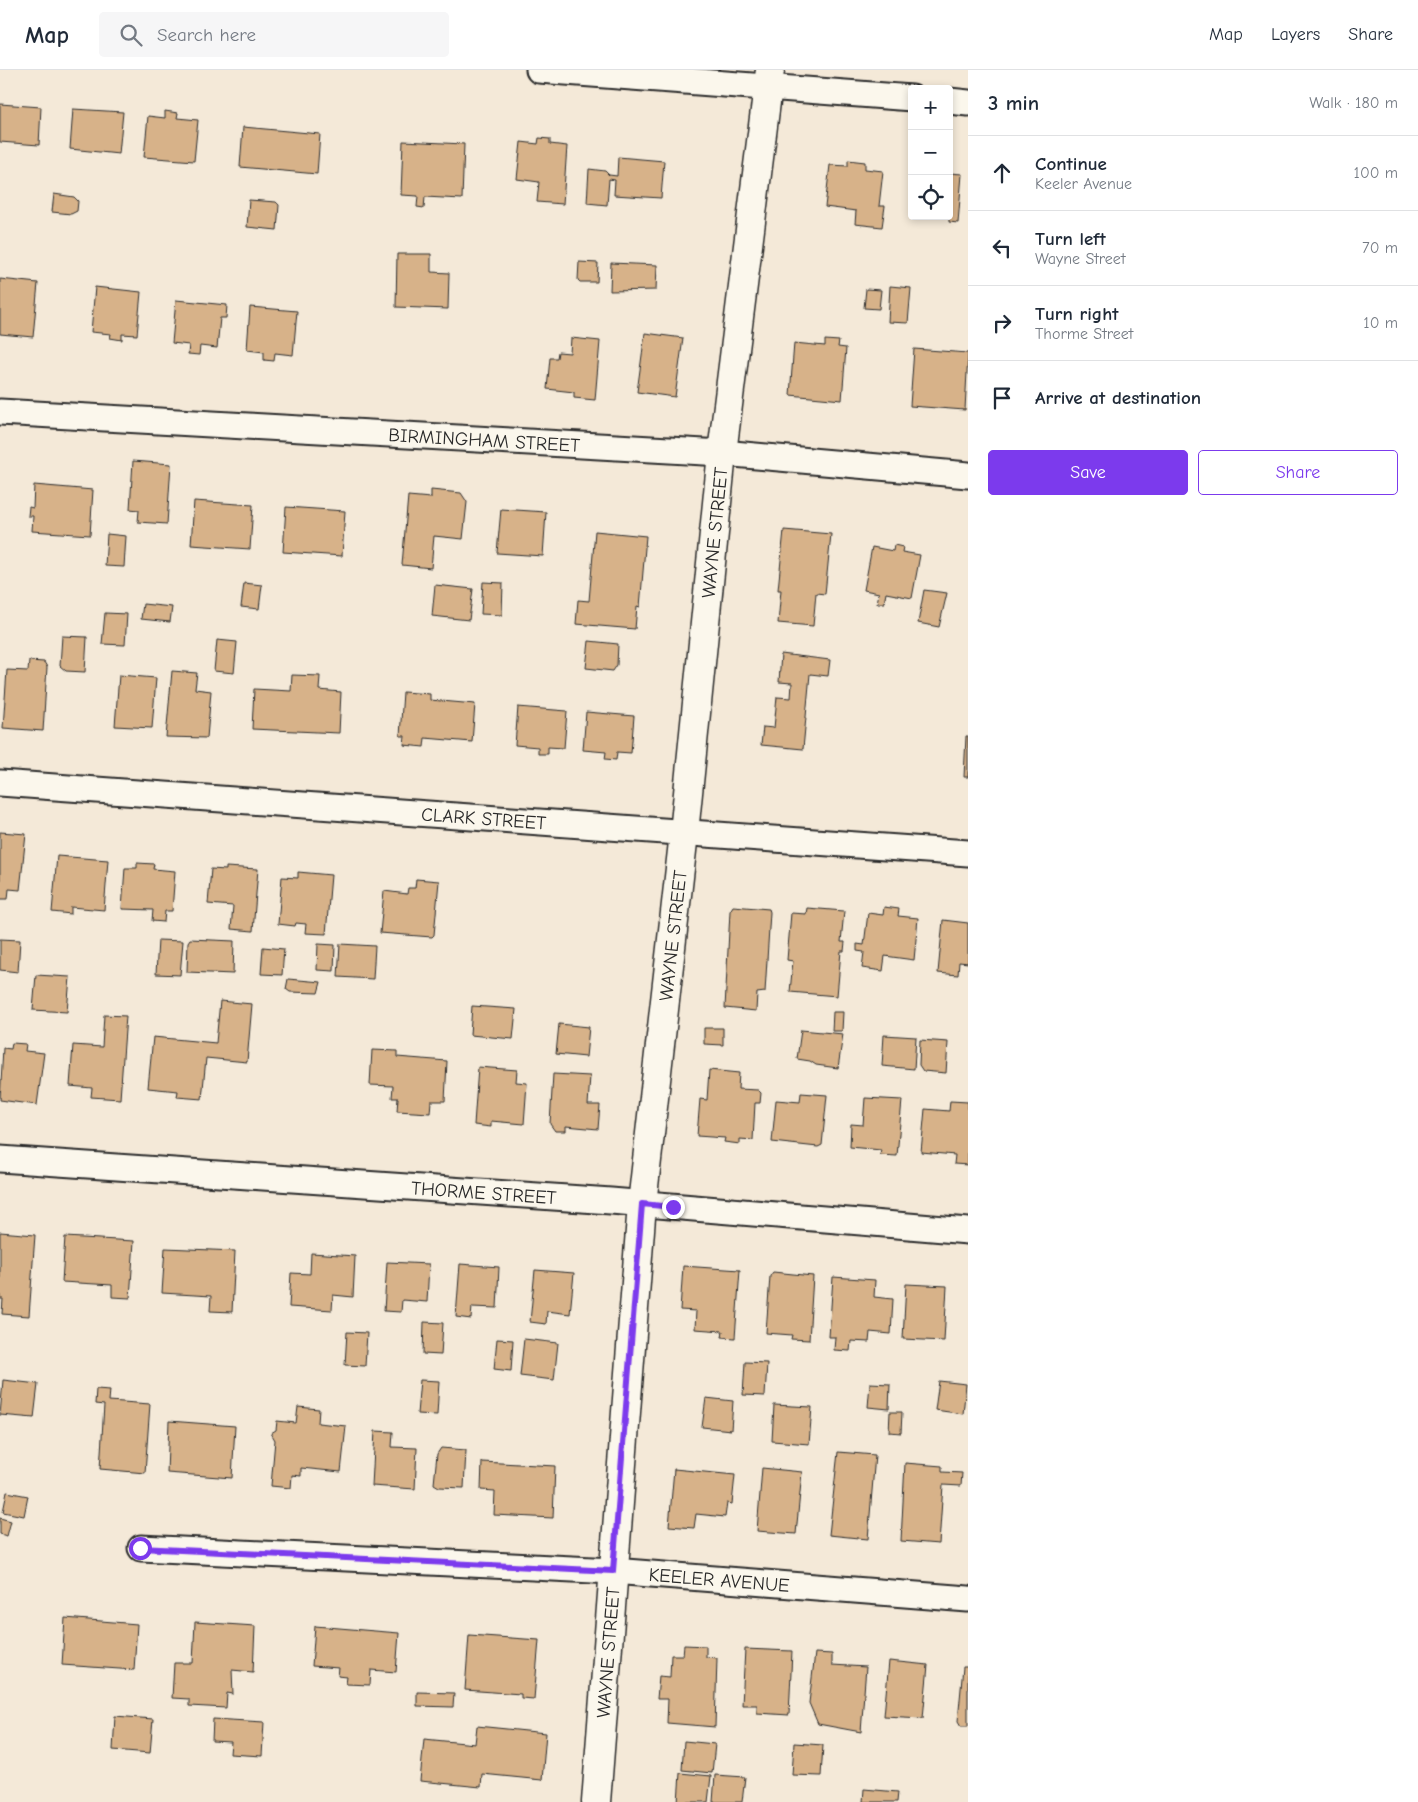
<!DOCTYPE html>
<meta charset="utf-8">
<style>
body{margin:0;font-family:"Comic Neue",sans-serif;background:#f6f6f7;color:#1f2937}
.controls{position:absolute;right:15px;top:15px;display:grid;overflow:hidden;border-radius:5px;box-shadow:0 2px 8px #0003}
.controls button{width:45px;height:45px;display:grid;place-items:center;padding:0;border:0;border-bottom:1px solid #e0e1e3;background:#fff;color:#1f2937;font:25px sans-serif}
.stop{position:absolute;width:15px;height:15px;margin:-11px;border:4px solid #7c3aed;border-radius:50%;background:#fff}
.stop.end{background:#7c3aed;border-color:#fff;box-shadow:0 1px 5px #0008}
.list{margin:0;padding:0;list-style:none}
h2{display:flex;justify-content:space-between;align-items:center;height:65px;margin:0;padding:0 20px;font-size:21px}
h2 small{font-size:16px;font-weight:400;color:#747a83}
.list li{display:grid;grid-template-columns:32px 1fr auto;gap:15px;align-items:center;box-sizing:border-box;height:75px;padding:0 20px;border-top:1px solid #e0e1e3}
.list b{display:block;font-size:19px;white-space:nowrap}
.list p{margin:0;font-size:16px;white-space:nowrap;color:#747a83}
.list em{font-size:16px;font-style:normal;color:#747a83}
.actions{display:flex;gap:10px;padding:15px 20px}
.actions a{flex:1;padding:11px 0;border:1px solid #7c3aed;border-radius:5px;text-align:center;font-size:18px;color:#7c3aed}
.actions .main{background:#7c3aed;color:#fff}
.icon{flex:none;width:28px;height:28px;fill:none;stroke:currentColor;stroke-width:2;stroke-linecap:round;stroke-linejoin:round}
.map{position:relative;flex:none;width:968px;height:1732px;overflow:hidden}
header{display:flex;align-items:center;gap:30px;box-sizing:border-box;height:70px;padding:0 25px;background:#fff;border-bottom:1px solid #e0e1e3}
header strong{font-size:24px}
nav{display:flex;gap:28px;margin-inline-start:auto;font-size:18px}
.search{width:350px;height:45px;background:#f6f6f7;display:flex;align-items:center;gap:12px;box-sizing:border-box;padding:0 18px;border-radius:5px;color:#747a83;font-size:19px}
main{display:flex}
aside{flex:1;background:#fff}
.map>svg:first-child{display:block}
</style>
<header>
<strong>Map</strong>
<div class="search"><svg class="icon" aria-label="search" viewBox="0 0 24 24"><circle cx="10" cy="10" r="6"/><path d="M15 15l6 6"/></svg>Search here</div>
<nav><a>Map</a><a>Layers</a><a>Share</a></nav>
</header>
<main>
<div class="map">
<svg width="968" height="1732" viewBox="0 0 968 1732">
<rect width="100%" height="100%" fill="#f4e9d8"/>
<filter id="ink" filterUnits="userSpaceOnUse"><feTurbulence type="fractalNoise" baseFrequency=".02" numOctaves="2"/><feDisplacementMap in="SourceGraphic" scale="10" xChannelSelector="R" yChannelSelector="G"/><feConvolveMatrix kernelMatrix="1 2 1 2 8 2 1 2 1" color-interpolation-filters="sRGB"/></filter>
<g filter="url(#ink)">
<g fill="#d7b289" stroke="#2b2b2b">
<path d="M 0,34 L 41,37 L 39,75 L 0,72 Z"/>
<path d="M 73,39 L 123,42 L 119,84 L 70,79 Z"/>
<path d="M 165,41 L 178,43 L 177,48 L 198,50 L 194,91 L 144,87 L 148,46 L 165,48 Z"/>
<path d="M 243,57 L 320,64 L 317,104 L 240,97 Z"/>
<path d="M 539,68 L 550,69 L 550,74 L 567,76 L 563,134 L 537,132 L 539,112 L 517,109 L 521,72 L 538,74 Z"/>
<path d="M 403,71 L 464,74 L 462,129 L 425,127 L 424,138 L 417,137 L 418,126 L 401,125 Z"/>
<path d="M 618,87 L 664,91 L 661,128 L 614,125 L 615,110 L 609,109 L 607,135 L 587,133 L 589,99 L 605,101 L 609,105 L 617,106 Z"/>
<path d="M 848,90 L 865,92 L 865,99 L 883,101 L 879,136 L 885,136 L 882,157 L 855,154 L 856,141 L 825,137 L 830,95 L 848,96 Z"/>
<path d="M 949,103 L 962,104 L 958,153 L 949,152 Z"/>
<path d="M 54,124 L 74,127 L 78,131 L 77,141 L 71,144 L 52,142 Z"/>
<path d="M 249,130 L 276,132 L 279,135 L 277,160 L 247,157 Z"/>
<path d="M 397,184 L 431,184 L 431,202 L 449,203 L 448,239 L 396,237 Z"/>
<path d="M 579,192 L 598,193 L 597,212 L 580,212 L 578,210 Z"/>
<path d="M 611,193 L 657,195 L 656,220 L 610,221 Z"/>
<path d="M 0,209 L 38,213 L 33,267 L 0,264 Z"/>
<path d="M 890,216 L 911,218 L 908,253 L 888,252 Z"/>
<path d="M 95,217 L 141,222 L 137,265 L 122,264 L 122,270 L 110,268 L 111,264 L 91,262 Z"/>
<path d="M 866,219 L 881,220 L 879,239 L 864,238 Z"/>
<path d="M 176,230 L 227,235 L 226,248 L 220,248 L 217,278 L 200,276 L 199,285 L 188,284 L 189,275 L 172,273 Z"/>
<path d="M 250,237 L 297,241 L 293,285 L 275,283 L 274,291 L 264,290 L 264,282 L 247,280 Z"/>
<path d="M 645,263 L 683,268 L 675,327 L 637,322 Z"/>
<path d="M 571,268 L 600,271 L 595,330 L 574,328 L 574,322 L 547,319 L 550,288 L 557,288 L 558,282 L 570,283 Z"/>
<path d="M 825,270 L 839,271 L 838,277 L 846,278 L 842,330 L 790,325 L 794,273 L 825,276 Z"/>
<path d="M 914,279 L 968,283 L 965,340 L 910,336 Z"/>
<path d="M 133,391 L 171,394 L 167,454 L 138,452 L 139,440 L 130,439 Z"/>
<path d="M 34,415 L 93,420 L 90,465 L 32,461 L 33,446 L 28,446 L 29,437 L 33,438 Z"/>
<path d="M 431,420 L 461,423 L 467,432 L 463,469 L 434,466 L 431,498 L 402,495 L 408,426 L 431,428 Z"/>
<path d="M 194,431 L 253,435 L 250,479 L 191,475 Z"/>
<path d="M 286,437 L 345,441 L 342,486 L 283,482 Z"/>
<path d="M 501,439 L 546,442 L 543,486 L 497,483 Z"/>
<path d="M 784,460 L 831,464 L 825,524 L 816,523 L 813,556 L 778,553 L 781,520 L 778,520 Z"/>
<path d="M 595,461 L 646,466 L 640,537 L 637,536 L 635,559 L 576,554 L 578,530 L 589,531 Z"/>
<path d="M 107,464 L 126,466 L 124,497 L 105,496 Z"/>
<path d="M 894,475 L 903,477 L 902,482 L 920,485 L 912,528 L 886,523 L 884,533 L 877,533 L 879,523 L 864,520 L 872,477 L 893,481 Z"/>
<path d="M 483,512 L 503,513 L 502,545 L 481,544 Z"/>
<path d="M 244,513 L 262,515 L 259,539 L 241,537 Z"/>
<path d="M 435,515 L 473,519 L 469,550 L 432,546 Z"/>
<path d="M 924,520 L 947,523 L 939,557 L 918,553 Z"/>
<path d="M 143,534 L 172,537 L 170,552 L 141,549 Z"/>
<path d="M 105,543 L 127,544 L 125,575 L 102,574 Z"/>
<path d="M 62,566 L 87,567 L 85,602 L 66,601 L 60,596 Z"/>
<path d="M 217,570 L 237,572 L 234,603 L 214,601 Z"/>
<path d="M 589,571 L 618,574 L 617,595 L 613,601 L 586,598 Z"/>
<path d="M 781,584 L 830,590 L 828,606 L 810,604 L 803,679 L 761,675 L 763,657 L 774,658 L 777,627 L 791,628 L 792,613 L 779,612 Z"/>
<path d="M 29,591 L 44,592 L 47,597 L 43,661 L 3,658 L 7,600 L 28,601 Z"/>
<path d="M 172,601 L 197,603 L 195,619 L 211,621 L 207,668 L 166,667 Z"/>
<path d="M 119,605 L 156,608 L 152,658 L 115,656 Z"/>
<path d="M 292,605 L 320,606 L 319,620 L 341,622 L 339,663 L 252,659 L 254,619 L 291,621 Z"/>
<path d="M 403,622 L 430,624 L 430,630 L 475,634 L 472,672 L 425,668 L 424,677 L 404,675 L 405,666 L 400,666 Z"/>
<path d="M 518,637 L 567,641 L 564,678 L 548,677 L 548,684 L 538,684 L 538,677 L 515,675 Z"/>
<path d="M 586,642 L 634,646 L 631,683 L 617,682 L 616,690 L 605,689 L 606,682 L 583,680 Z"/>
<path d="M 966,666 L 968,666 L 968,707 L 964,707 Z"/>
<path d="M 0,762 L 26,764 L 20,820 L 9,819 L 8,829 L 0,829 Z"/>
<path d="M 57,786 L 108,790 L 104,840 L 71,837 L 71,844 L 52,842 Z"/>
<path d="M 137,793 L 154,794 L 153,799 L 175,801 L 172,841 L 165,841 L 164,852 L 152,851 L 153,840 L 122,839 L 125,798 L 137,798 Z"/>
<path d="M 226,797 L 258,799 L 253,861 L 231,859 L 233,836 L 208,834 L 211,799 L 226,800 Z"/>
<path d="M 298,802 L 331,805 L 326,864 L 305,863 L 306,854 L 296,853 L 295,856 L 278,854 L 282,807 L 298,808 Z"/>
<path d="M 416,809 L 439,811 L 434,865 L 432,867 L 380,863 L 384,821 L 407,824 L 408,818 L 415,818 Z"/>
<path d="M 733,836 L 769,839 L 770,842 L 765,922 L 757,923 L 756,941 L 725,938 L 730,841 Z"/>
<path d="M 884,837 L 899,839 L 898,846 L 918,848 L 914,890 L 885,886 L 883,901 L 862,898 L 864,882 L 857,881 L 857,874 L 864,875 L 868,843 L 883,845 Z"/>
<path d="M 807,838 L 844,841 L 841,872 L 845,872 L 844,881 L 841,881 L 837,926 L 790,922 L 793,891 L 787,890 L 791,843 L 806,844 Z"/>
<path d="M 943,850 L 968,853 L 968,893 L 959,892 L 958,905 L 938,903 Z"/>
<path d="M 0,869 L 20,870 L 18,902 L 0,900 Z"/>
<path d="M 190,869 L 234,871 L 233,904 L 187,902 L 188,872 Z"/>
<path d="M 158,870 L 183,871 L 180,905 L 156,904 Z"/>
<path d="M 318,874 L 335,875 L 334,901 L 317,900 Z"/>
<path d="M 340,874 L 375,876 L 373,909 L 338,907 Z"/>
<path d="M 263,877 L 284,879 L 282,905 L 261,904 Z"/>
<path d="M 36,905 L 70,907 L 67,942 L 33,940 Z"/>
<path d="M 288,909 L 321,912 L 318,923 L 290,922 L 286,919 Z"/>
<path d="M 220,931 L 252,934 L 247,992 L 206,988 L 202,1029 L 177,1027 L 178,1021 L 148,1018 L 153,967 L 216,973 Z"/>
<path d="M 472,936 L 516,939 L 513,969 L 470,965 Z"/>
<path d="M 833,942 L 843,942 L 842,961 L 832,961 Z"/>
<path d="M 104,945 L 126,946 L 120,1029 L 91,1027 L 92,1018 L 70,1016 L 73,975 L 102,977 Z"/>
<path d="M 559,954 L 589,957 L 586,987 L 556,984 Z"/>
<path d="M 704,958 L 723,958 L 723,975 L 704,974 Z"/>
<path d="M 801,960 L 843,964 L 838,998 L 816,995 L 810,991 L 797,989 Z"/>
<path d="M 884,965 L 916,967 L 914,999 L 882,996 Z"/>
<path d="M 920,970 L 948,972 L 946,1003 L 923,1001 L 919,995 Z"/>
<path d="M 12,973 L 26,974 L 25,981 L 44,983 L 37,1035 L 0,1030 L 3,978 L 11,979 Z"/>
<path d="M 372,980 L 397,981 L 397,987 L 447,991 L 445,1031 L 431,1031 L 430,1043 L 397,1041 L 398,1028 L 392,1028 L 393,1016 L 370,1015 Z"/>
<path d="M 478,997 L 517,1000 L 516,1012 L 527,1013 L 524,1054 L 491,1051 L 491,1057 L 474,1055 Z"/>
<path d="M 709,1000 L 739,1003 L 738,1019 L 758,1020 L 761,1023 L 760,1033 L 755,1033 L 753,1070 L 740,1069 L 740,1074 L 724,1072 L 725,1068 L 697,1066 L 700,1029 L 707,1030 Z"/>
<path d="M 553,1004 L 590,1006 L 588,1035 L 600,1035 L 598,1059 L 566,1056 L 566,1061 L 555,1061 L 550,1054 Z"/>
<path d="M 801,1023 L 827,1025 L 822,1075 L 818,1077 L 772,1072 L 776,1030 L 800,1032 Z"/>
<path d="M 865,1028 L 902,1030 L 897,1086 L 880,1085 L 881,1080 L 850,1077 L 851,1054 L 863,1055 Z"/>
<path d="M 950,1031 L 968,1032 L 968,1095 L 954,1094 L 955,1085 L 921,1082 L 925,1039 L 949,1041 Z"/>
<path d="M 0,1162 L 35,1165 L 29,1246 L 2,1244 L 3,1229 L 0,1229 Z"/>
<path d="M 65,1167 L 134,1171 L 130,1228 L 112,1227 L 112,1215 L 62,1212 Z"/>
<path d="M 165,1178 L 235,1181 L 232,1242 L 210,1241 L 211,1226 L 162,1223 Z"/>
<path d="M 311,1183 L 355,1186 L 353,1227 L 333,1225 L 332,1240 L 289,1237 L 291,1203 L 310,1204 Z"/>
<path d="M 387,1192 L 429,1194 L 427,1232 L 402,1230 L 401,1242 L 384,1241 Z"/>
<path d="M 460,1194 L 499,1197 L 497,1238 L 472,1237 L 471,1249 L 456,1247 Z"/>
<path d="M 683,1196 L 740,1200 L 735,1268 L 722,1267 L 723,1261 L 695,1259 L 696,1241 L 680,1240 Z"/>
<path d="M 535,1200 L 574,1203 L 570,1244 L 547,1241 L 546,1254 L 530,1252 Z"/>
<path d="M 773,1202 L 813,1206 L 809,1270 L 791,1269 L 792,1265 L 766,1263 L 770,1206 Z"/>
<path d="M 833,1207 L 875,1210 L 874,1227 L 893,1229 L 891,1264 L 870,1262 L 869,1272 L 851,1271 L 850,1281 L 834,1280 L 835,1267 L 829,1267 Z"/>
<path d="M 906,1214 L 947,1216 L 944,1271 L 903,1269 Z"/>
<path d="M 424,1252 L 443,1253 L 441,1285 L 423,1284 Z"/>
<path d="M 347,1262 L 367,1263 L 365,1296 L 345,1295 Z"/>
<path d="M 497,1269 L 513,1270 L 511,1301 L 494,1299 Z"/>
<path d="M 524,1269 L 558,1273 L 554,1310 L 520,1306 Z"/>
<path d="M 745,1292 L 767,1293 L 765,1326 L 743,1325 Z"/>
<path d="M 3,1310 L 38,1314 L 34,1348 L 0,1345 Z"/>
<path d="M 420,1310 L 439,1311 L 437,1345 L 417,1344 Z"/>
<path d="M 939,1311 L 966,1314 L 963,1344 L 935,1340 Z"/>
<path d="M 870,1313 L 890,1314 L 889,1339 L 868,1337 Z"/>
<path d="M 96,1319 L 110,1320 L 109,1331 L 150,1334 L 145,1403 L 100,1399 L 104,1335 L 95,1334 Z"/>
<path d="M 706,1328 L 733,1331 L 731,1360 L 702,1357 Z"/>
<path d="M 774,1335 L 812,1337 L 809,1374 L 772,1371 Z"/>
<path d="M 298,1337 L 319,1339 L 318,1353 L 346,1356 L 341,1402 L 301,1398 L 301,1406 L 292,1405 L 291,1418 L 271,1416 L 275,1370 L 271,1363 L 276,1360 L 277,1351 L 296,1353 Z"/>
<path d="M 890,1342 L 902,1342 L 901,1363 L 889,1362 Z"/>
<path d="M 169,1351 L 235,1356 L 232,1408 L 167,1403 Z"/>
<path d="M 375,1361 L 393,1362 L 392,1377 L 417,1378 L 415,1419 L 372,1416 Z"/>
<path d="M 441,1378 L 466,1380 L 464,1418 L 439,1417 L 434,1414 L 437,1384 Z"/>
<path d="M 838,1382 L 875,1385 L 868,1469 L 829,1465 Z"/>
<path d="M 482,1392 L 555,1396 L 553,1448 L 494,1445 L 495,1421 L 481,1420 Z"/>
<path d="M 905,1393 L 942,1396 L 942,1402 L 962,1403 L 961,1416 L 943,1415 L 939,1474 L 901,1471 Z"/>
<path d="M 762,1398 L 802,1402 L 796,1464 L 757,1461 Z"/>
<path d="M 674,1399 L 735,1405 L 732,1434 L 727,1433 L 725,1447 L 696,1444 L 694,1458 L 669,1456 Z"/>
<path d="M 7,1422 L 28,1426 L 24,1446 L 3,1442 Z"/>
<path d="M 0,1448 L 11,1451 L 7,1466 L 0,1464 Z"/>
<path d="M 65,1548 L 137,1554 L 134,1600 L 62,1595 Z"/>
<path d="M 195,1552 L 255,1556 L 253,1602 L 232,1600 L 233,1624 L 227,1623 L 226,1638 L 189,1636 L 189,1629 L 172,1628 L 174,1593 L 193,1593 Z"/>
<path d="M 315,1556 L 399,1563 L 396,1602 L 371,1600 L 370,1615 L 346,1614 L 347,1607 L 338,1606 L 339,1598 L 312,1596 Z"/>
<path d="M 469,1565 L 539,1570 L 534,1629 L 521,1628 L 521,1624 L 465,1620 Z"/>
<path d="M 684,1575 L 706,1576 L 706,1587 L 717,1588 L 715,1657 L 667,1653 L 668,1629 L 657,1629 L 659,1606 L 670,1607 L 671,1585 L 683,1585 Z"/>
<path d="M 745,1579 L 792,1581 L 789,1645 L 757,1643 L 757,1635 L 742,1635 Z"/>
<path d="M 815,1583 L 832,1584 L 832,1595 L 866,1597 L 861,1662 L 818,1654 L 809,1633 Z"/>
<path d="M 889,1591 L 928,1595 L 923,1648 L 884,1646 Z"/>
<path d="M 963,1597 L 968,1597 L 968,1656 L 961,1656 L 958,1651 Z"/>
<path d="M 417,1622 L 454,1623 L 453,1637 L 417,1636 Z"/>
<path d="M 115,1646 L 153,1649 L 150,1683 L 113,1680 Z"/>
<path d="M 213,1649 L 264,1652 L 262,1686 L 230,1684 L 231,1672 L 212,1671 Z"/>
<path d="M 477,1656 L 546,1663 L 542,1710 L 482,1704 L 481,1717 L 420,1711 L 424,1669 L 475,1674 Z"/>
<path d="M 684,1671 L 715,1674 L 712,1703 L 682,1700 Z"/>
<path d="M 794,1673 L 823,1675 L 821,1706 L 792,1705 Z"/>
<path d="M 680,1703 L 711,1706 L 708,1732 L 678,1732 Z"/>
<path d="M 715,1705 L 745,1707 L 742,1732 L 713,1732 Z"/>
<path d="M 864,1719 L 898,1722 L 897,1732 L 863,1732 Z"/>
</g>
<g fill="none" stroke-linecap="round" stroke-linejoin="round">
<defs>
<g id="street">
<path d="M 539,0 L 912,28"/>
<path d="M 949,31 L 968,33"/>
<path id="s1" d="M 0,342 L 722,383 L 968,405"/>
<path id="s2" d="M 0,713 L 968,783"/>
<path id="s3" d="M 0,1089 L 611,1131 L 968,1161"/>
<path id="s4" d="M 141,1478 L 613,1501 L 968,1529"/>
</g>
<g id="secondary">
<path id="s5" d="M 596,1732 L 642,1134 L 684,763 L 722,383 L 770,0"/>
</g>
</defs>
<use href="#street" stroke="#2b2b2b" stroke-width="29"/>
<use href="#secondary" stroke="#2b2b2b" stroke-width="31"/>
<use href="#street" stroke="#fbf7ec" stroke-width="25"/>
<use href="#secondary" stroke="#fbf7ec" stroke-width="28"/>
</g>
</g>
<g fill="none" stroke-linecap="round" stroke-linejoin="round" filter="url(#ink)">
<path stroke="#7c3aed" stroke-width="6" d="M 140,1478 L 613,1501 L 642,1134 L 673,1137"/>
</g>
<g text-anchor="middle" stroke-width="5" stroke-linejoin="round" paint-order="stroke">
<g font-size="19" fill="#2b2b2b" stroke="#fbf7ec">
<text dy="7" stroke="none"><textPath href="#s1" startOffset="485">BIRMINGHAM STREET</textPath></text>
<text dy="7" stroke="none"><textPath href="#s5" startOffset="1275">WAYNE STREET</textPath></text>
<text dy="7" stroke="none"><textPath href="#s2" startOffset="485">CLARK STREET</textPath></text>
<text dy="7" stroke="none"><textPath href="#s5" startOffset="870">WAYNE STREET</textPath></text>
<text dy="7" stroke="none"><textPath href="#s3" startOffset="485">THORME STREET</textPath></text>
<text dy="7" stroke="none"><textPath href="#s4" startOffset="579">KEELER AVENUE</textPath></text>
<text dy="7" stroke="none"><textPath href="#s5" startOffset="150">WAYNE STREET</textPath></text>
</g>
</g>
</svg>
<div class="controls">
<button>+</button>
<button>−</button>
<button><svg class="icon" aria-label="locate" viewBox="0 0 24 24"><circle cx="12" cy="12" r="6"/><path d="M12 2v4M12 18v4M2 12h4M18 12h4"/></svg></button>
</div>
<div class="stop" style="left:140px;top:1478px"></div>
<div class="stop end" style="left:673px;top:1137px"></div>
</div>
<aside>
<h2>3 min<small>Walk · 180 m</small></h2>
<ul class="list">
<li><svg class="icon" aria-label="ahead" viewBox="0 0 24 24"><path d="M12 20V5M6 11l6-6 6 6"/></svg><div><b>Continue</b><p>Keeler Avenue</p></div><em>100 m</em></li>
<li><svg class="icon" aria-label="left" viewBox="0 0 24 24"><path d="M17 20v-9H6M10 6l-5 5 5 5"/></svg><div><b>Turn left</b><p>Wayne Street</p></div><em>70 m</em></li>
<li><svg class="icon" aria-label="right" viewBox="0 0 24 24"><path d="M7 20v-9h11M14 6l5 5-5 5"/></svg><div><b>Turn right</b><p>Thorme Street</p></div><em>10 m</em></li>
<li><svg class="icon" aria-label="arrive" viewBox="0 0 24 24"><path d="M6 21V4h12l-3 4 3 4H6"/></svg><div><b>Arrive at destination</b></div></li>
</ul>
<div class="actions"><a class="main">Save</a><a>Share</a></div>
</aside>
</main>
